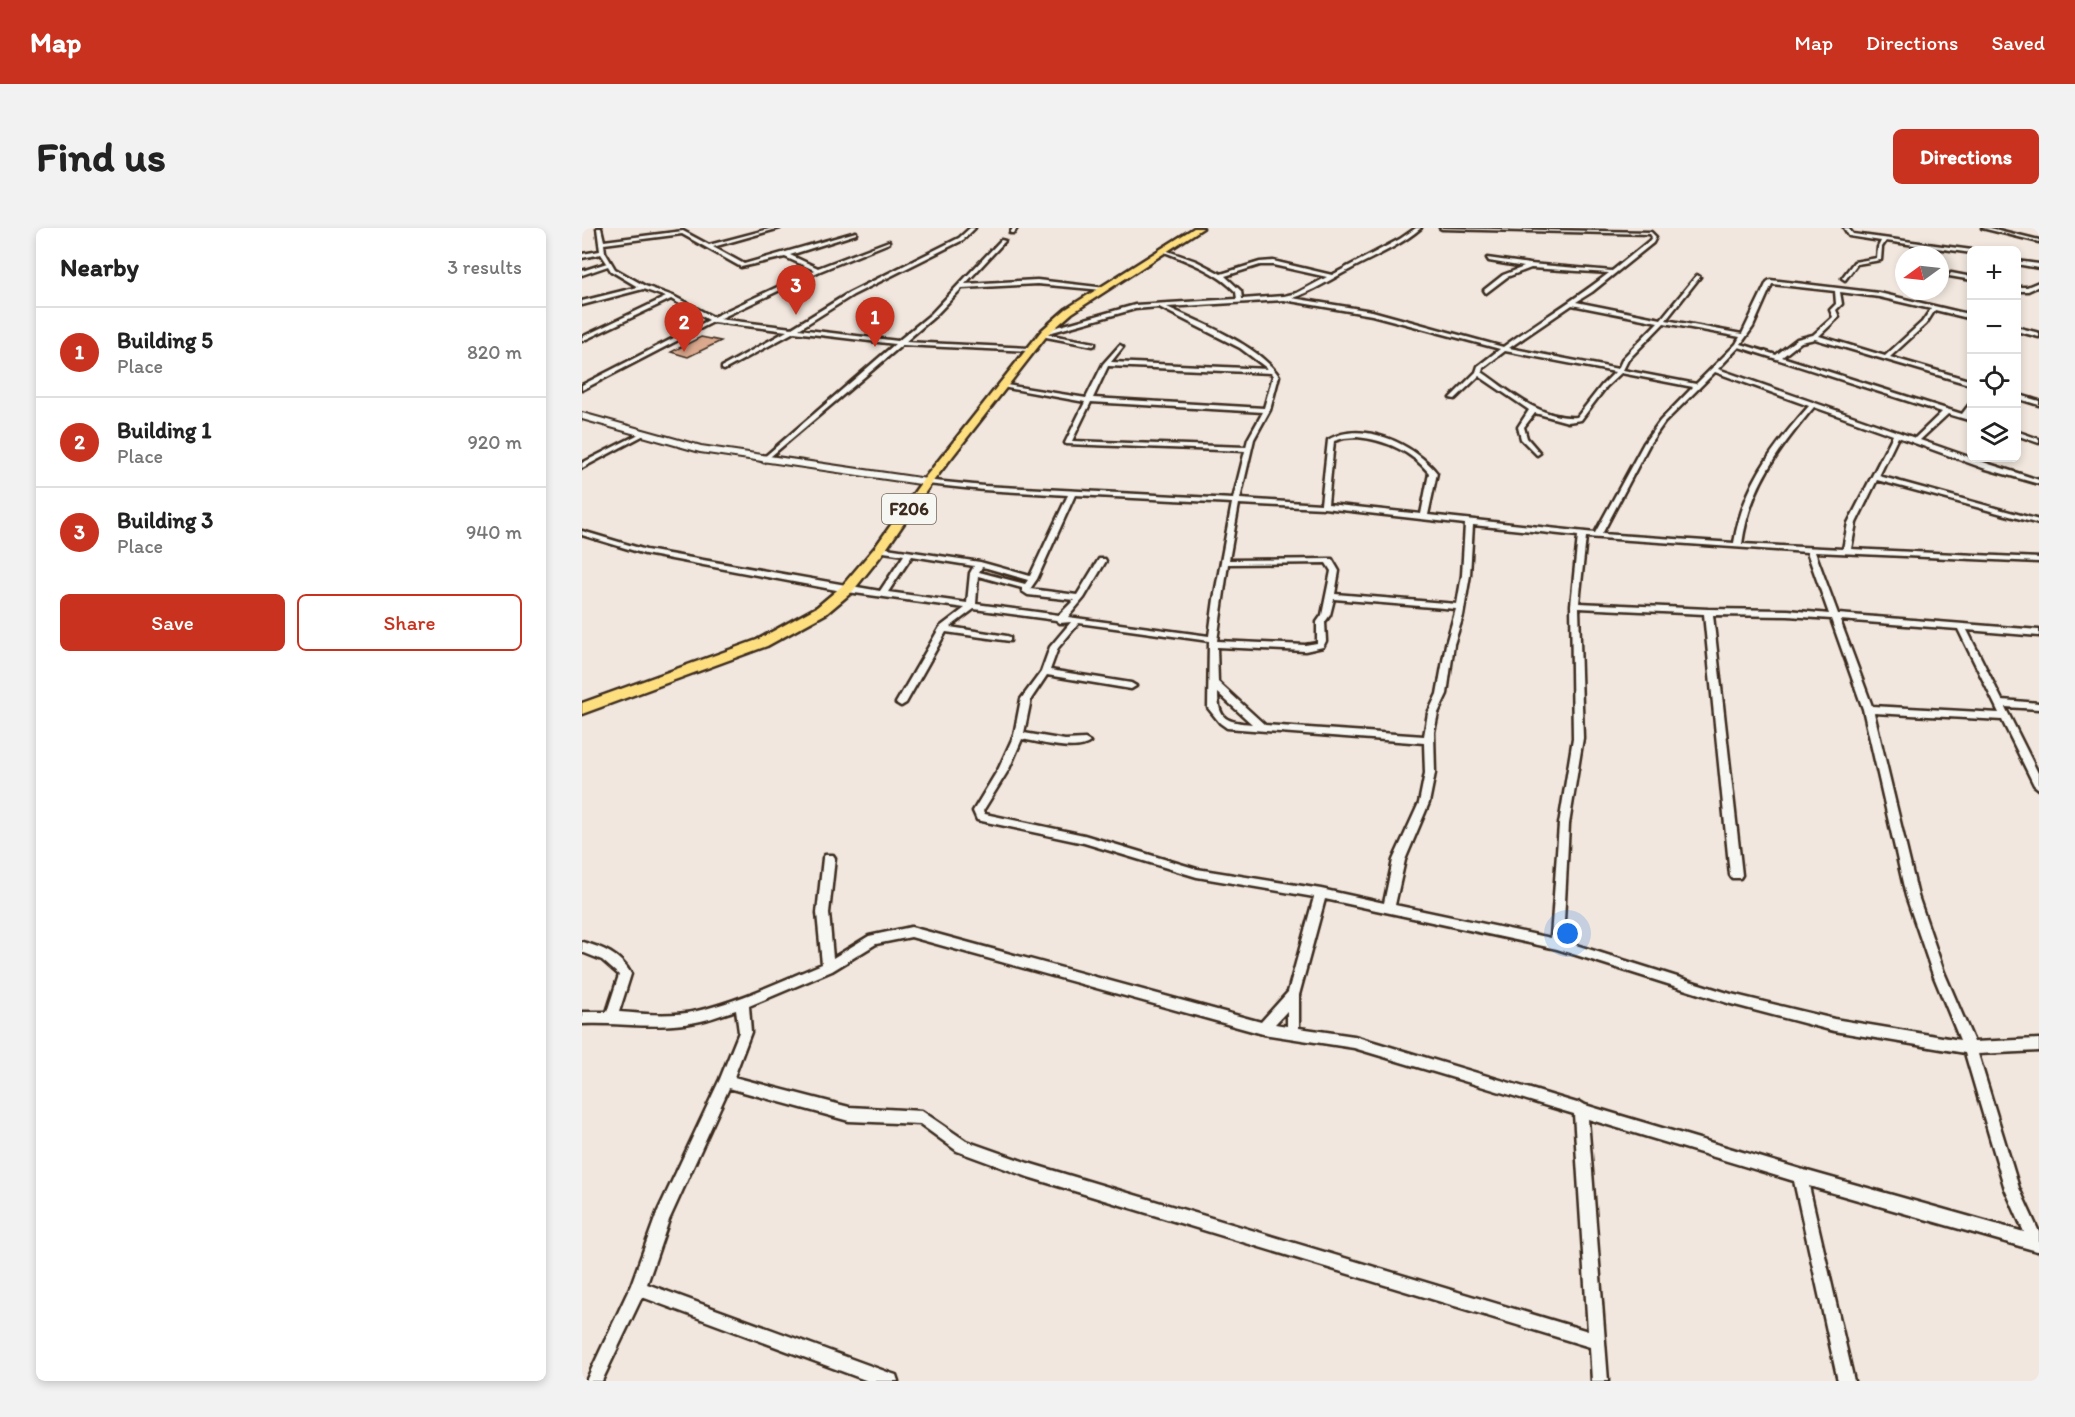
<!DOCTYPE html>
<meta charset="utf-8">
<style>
body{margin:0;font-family:Itim,sans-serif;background:#f2f2f2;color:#222}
.controls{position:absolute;right:18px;top:18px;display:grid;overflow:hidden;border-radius:9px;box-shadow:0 3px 9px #0003}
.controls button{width:54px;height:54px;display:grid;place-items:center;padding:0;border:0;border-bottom:2px solid #e0e0e0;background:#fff;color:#222;font:30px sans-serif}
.compass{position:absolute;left:1313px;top:18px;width:54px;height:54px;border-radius:50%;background:#fff;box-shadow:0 3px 9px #0003;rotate:255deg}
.you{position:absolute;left:986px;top:706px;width:21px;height:21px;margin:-15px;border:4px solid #fff;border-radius:50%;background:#1a73e8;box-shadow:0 0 0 9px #1a73e833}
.badge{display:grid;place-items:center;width:39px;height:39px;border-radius:50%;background:#c8321e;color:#fff;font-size:20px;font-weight:700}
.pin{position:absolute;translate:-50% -50px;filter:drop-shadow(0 2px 3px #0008)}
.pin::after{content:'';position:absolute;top:32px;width:21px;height:18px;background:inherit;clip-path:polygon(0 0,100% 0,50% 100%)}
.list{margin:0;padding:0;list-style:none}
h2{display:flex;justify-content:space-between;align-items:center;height:78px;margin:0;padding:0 24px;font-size:26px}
h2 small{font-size:20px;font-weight:400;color:#767676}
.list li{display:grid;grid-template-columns:39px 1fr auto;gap:18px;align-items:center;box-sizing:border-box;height:90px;padding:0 24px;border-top:2px solid #e0e0e0}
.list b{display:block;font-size:22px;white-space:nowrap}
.list p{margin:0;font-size:20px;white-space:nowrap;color:#767676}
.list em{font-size:20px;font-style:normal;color:#767676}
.actions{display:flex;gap:12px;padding:18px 24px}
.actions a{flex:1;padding:14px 0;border:2px solid #c8321e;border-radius:9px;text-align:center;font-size:21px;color:#c8321e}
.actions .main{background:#c8321e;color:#fff}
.icon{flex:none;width:33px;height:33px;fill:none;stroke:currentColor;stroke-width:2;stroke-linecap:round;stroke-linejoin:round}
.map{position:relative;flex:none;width:1457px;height:1153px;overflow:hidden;border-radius:9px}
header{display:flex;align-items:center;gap:36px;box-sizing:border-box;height:84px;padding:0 30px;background:#c8321e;color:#fff}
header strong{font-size:28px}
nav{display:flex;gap:33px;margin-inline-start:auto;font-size:21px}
.intro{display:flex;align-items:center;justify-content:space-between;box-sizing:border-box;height:144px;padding:0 36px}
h1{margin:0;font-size:42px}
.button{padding:15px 27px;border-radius:9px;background:#c8321e;color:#fff;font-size:21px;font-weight:700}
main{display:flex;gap:36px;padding:0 36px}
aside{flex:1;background:#fff;border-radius:9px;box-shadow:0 3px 9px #0003}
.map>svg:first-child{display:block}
</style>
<header>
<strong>Map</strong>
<nav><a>Map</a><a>Directions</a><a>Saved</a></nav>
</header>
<div class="intro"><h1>Find us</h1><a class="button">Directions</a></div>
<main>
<aside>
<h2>Nearby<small>3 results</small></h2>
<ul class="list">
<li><span class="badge">1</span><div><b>Building 5</b><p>Place</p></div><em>820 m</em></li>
<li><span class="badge">2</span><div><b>Building 1</b><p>Place</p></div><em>920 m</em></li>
<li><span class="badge">3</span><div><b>Building 3</b><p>Place</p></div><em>940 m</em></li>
</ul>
<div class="actions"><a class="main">Save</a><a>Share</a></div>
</aside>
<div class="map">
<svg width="1457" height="1153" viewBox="0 0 1457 1153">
<rect width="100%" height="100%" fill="#f1e7de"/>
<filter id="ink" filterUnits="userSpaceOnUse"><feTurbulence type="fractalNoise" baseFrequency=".0167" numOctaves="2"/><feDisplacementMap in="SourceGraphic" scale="12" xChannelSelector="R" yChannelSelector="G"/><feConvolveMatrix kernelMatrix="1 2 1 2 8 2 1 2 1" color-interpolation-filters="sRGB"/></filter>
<g filter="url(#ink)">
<path fill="#dba98e" stroke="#3b2a1e" stroke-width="1.5" d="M 119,109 L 139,113 L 106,129 L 89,124 Z"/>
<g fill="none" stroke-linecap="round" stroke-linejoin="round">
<defs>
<g id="minor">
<path d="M 15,0 L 19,0 L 22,13 L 101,3 L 127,17 L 191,0 L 198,0 L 131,19 L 162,36 L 274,4 L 274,6 L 208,27 L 236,40 L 307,13 L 307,15 L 238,43 L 137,91 L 210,100 L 267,65 L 377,10 L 388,0 L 393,0 L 381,12 L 271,67 L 217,101 L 316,113 L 349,86 L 419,12 L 423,13 L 383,56 L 455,52 L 524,60 L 521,62 L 455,56 L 380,60 L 353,88 L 323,114 L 447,120 L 450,122 L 449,123 L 320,117 L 182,234 L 178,232 L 180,231 L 313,116 L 212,104 L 142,142 L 140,141 L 140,139 L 205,103 L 131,94 L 0,162 L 0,157 L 127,92 L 89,71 L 0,113 L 0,109 L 84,69 L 61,61 L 0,77 L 0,73 L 56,59 L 29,43 L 26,38 L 0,47 L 0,43 L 25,35 L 19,26 L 0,30 L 0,26 L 18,23 ZM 100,6 L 159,39 L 203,29 L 232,42 L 131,89 L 91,68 L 63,58 L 33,41 L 23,24 L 22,16 Z"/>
<path d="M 431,0 L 435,0 L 432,5 L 428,5 Z"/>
<path d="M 834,0 L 839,0 C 818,18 791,29 767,42 C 749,51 730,64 710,70 L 790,83 L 921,119 C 956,93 993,72 1027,45 L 949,40 L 925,49 L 904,65 L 902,62 L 921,47 L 942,39 L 907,33 L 905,30 L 948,36 L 1030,43 L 1067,13 L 1070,9 L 1068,6 L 860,1 L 858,0 L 1069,4 L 1074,9 L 1071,15 L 1010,64 L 994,74 L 1079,91 L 1115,47 L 1118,49 L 1084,92 L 1160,106 L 1185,54 L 1188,52 L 1297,65 L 1390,87 L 1390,91 L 1353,82 L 1344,96 L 1308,129 L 1390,153 L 1390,157 L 1233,111 L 1219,114 L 1200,129 L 1380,186 L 1390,173 L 1390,181 L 1386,187 L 1390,189 L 1390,193 L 1366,186 L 1338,212 L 1407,236 L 1457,252 L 1457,256 L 1401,240 L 1316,209 L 1297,248 L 1457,292 L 1457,296 L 1295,252 L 1274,295 L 1269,321 L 1457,330 L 1457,334 L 1233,324 L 1256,386 L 1457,402 L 1457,408 L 1385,402 L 1420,472 L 1457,475 L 1457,481 L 1423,479 L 1457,547 L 1457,561 L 1452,557 L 1420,492 L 1292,485 L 1336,668 L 1362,744 L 1392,814 L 1457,811 L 1457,823 L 1396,826 L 1437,960 L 1457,1004 L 1457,1023 L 1455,1023 L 1227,958 L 1272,1153 L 1256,1153 L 1212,953 L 1006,891 L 1026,1153 L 1010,1153 L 1008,1119 L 446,949 L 375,923 L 338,896 L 267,893 L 147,860 L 87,992 L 65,1056 L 308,1145 L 314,1147 L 316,1153 L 286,1153 L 60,1069 L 20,1153 L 4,1153 L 49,1057 L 75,985 L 138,851 L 157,804 L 154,782 C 141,786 127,792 114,794 C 77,802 37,794 0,796 L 0,784 L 25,784 L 37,747 L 20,732 L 0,724 L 0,714 C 20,719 39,727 49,746 L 37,784 C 62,786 90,789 115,783 C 158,773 199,753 240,736 L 235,685 L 241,630 L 243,627 L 251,627 L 253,630 L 247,685 L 251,730 L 287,708 L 329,699 L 679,794 L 706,764 L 732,669 L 615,649 L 502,615 L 395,592 L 391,583 L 417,540 L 432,507 L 439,471 L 459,444 L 468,419 L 489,394 L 478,395 L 474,392 L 392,381 L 368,399 L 425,408 L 428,409 L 428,413 L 364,404 L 324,475 L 319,478 L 314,475 L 358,399 L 383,380 L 265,364 L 63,326 L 0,307 L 0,303 L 64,322 L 298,363 L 322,327 L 295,323 L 295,319 L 298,319 L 398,334 L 448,348 L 486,267 L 402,262 L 345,256 L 342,256 L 342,252 L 402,258 L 651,271 L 663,223 L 484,216 L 483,215 L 503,174 L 420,159 L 418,158 L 418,156 L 504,170 L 521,136 L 538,117 L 541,119 L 529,134 L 686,141 L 658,120 L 577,79 L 553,81 L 463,106 L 513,115 L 513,117 L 511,118 L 459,108 L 461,103 L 553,77 L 655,71 L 654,64 C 634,43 607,34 580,23 L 580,21 L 614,33 L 639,46 L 678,34 L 691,33 L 750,47 L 818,11 ZM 678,37 L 691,37 L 745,49 L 715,65 L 702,68 L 660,71 L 659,63 L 643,48 ZM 1190,56 L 1253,63 L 1254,76 L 1248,82 L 1251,89 L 1231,107 L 1215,111 L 1194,127 L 1159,116 L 1171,99 ZM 1258,64 L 1297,69 L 1349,81 L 1340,94 L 1303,128 L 1237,108 L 1257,89 L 1254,82 L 1260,76 ZM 702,72 L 790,87 L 918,121 L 896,138 L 894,144 L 868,170 L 873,171 L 897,148 L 947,182 L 936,199 L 939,211 L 955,227 L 958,225 L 945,210 L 942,199 L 953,185 L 986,194 L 999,192 L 1024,159 L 1039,145 L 1111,159 L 1078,193 L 1062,215 L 1013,305 L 846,287 L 855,245 C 833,217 780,191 746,212 L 739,276 L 658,271 L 672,211 L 688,182 L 697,148 C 675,116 621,96 585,79 ZM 990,77 L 1076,94 L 1041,130 L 1036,141 L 927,120 ZM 1082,95 L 1158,109 L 1154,116 L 1114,156 L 1041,142 L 1046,132 ZM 1157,119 L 1360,184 L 1333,210 L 1136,141 ZM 923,123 L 1033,144 L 1020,157 L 995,189 C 959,192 929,164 900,144 L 901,140 ZM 526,138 L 689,145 L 691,148 L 682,180 L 511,170 ZM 1133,144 L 1227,178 C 1190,220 1161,258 1152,315 L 1020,306 L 1068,215 L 1082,195 ZM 509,174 L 681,184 L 666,211 L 664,219 L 490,213 ZM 1232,179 L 1311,207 L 1266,295 L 1261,321 L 1160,316 C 1168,259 1196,222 1232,179 ZM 775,209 C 804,212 829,223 847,245 L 839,286 L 746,276 L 752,213 L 762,210 ZM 493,267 L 650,275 L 632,371 L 627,408 L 486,389 L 502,370 L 524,333 L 523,331 L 517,331 L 495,367 L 448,361 L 455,351 ZM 657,276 L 742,280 L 883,296 L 880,347 L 875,376 L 753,366 L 757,343 L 750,331 L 747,331 L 647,332 ZM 891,297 L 996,308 L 989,377 L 991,510 L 977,596 L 969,710 L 813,677 L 823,632 L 847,575 L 853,545 L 852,504 L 856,485 L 865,466 L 872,416 L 881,388 L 888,347 ZM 1004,309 L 1225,324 L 1247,386 L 1206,382 L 1126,381 L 997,375 ZM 330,328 L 392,338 L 388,345 L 385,375 L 306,364 ZM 744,335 L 749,343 L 740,387 L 735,394 L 735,415 L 723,417 L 635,413 L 646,336 ZM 400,339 L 405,340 L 446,352 L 443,356 L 397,344 ZM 396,348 L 440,360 L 440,363 L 446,367 L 492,372 L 477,387 L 394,376 ZM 752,371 L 874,381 L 864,416 L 855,466 L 846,485 L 842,508 L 683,497 L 636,454 L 635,419 L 723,423 L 741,419 L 744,413 L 743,394 L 748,387 ZM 997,380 L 1122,386 L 1148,647 L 1150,650 L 1158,650 L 1160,647 L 1131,387 L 1206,388 L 1249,391 L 1281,481 L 1324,668 L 1350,744 L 1378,812 L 1252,791 L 1149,766 L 981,713 L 987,596 L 1001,510 ZM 1258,392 L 1376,401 L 1417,485 L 1290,478 ZM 497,395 L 627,413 L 626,480 L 638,495 L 645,500 L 842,515 L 843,545 L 837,575 L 811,632 L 802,675 L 739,661 L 615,641 L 502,607 L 403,586 L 401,583 L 427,541 L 440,511 C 456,514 495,525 508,514 L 503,511 L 483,512 L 442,505 L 449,471 L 465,447 L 549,461 L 554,458 L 549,455 L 468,442 L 476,420 ZM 636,465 L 670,496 C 645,494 636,492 636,465 ZM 743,671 L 975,721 L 1149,776 L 1252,803 L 1383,825 L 1423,961 L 1442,1004 L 1218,941 L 1003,877 L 998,874 L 995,875 L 772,808 L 717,800 L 717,767 ZM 329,709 L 681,806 L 772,820 L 992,886 L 1006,1103 L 446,935 L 384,913 L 340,883 L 267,879 L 152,849 L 169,804 L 167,778 L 250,743 L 294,716 ZM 705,783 L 705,798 L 693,796 Z"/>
<path d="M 1262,0 L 1266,0 L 1271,6 L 1390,22 L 1390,25 L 1304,13 L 1300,19 L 1299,32 L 1275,36 L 1263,52 L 1260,50 L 1272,34 L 1295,30 L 1296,19 L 1299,13 L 1267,8 Z"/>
<path d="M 1400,0 L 1408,0 L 1457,12 L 1457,14 Z"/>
<path d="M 1434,33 L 1457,36 L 1457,40 L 1434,36 Z"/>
<path d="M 1369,45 L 1390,49 L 1390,52 L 1367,48 Z"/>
<path d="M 1457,54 L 1457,58 L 1446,63 L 1434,63 L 1434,59 L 1445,59 Z"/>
<path d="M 1434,99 L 1457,105 L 1457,109 L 1434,103 Z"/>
<path d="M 1434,166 L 1457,173 L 1457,177 L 1434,170 Z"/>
<path d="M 1434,203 L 1457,211 L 1457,215 L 1434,207 Z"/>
<path d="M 59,205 L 64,206 L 0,240 L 0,235 Z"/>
</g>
<path id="tertiary" d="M 0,185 L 119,218 L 345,251 L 350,254 L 345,257 L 118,224 L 0,191 Z"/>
<path id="primary" d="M 612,0 L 621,0 L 490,85 L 466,106 L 349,256 L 302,324 L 270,364 L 245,385 L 185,418 L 0,486 L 0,475 L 175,412 L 235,379 L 260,358 L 294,318 L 341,252 L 460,102 L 484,81 Z"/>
</defs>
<use href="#minor" stroke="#3b2a1e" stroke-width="5"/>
<use href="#tertiary" stroke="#3b2a1e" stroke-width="4"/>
<use href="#primary" stroke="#3b2a1e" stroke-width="5"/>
<use href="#minor" fill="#f6f6f2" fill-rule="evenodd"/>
<use href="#tertiary" fill="#f6f6f2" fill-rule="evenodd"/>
<use href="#primary" fill="#fedf80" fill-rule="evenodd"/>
</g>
</g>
<g text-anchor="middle" stroke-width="5" stroke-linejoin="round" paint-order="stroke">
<rect fill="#f6f6f2" stroke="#73675e" stroke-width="1.5" x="300" y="266" width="54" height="30" rx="4.5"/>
<g font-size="18" font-weight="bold" fill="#3b2a1e">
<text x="327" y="287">F206</text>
</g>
</g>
</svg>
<div class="controls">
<button>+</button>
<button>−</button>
<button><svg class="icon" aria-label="locate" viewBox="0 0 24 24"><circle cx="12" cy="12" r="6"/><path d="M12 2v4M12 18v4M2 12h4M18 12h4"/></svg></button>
<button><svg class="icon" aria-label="layers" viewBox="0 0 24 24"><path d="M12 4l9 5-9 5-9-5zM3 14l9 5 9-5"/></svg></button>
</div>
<svg class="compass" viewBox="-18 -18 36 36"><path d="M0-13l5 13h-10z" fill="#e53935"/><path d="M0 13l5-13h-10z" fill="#767676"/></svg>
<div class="you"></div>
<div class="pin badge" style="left:293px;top:119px">1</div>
<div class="pin badge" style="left:102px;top:124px">2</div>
<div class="pin badge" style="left:214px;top:87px">3</div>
</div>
</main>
